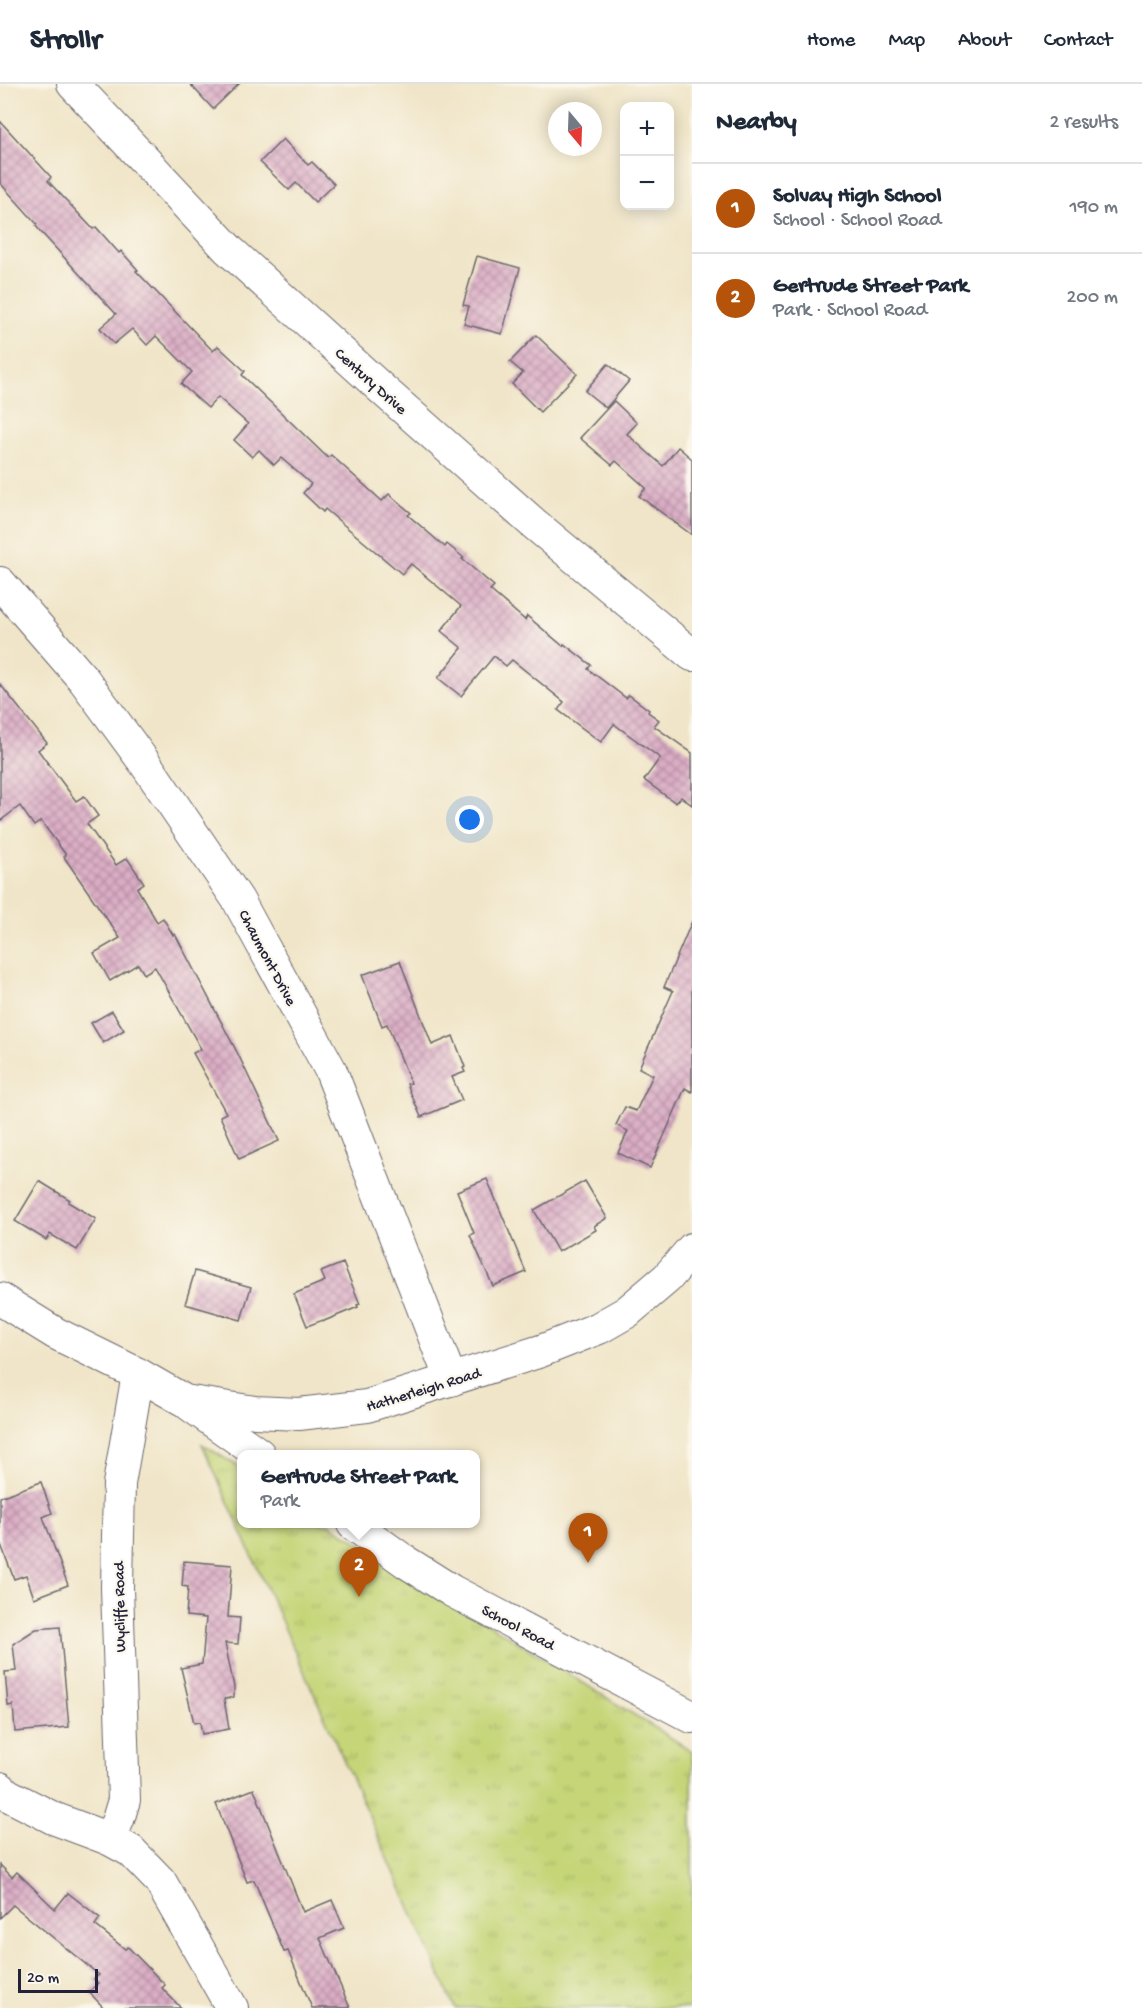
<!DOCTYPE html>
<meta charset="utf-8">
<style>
body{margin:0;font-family:"Gochi Hand",sans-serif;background:#f6f6f7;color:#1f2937}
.controls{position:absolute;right:18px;top:18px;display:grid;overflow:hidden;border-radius:12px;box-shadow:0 3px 15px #0003}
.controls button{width:54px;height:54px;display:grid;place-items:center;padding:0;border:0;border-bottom:2px solid #e0e1e3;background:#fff;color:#1f2937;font:30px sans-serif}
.compass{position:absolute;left:548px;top:18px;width:54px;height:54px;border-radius:50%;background:#fff;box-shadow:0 3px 15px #0003;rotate:161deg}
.scale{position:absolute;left:18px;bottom:15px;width:80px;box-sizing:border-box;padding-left:6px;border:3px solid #22223b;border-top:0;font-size:16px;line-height:21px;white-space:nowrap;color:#22223b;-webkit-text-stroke:4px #fbf7ec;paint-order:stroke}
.you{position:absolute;left:470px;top:736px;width:21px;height:21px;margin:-15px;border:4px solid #fff;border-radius:50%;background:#1a73e8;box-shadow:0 0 0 9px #1a73e833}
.badge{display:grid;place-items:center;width:39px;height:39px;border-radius:50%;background:#b45309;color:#fff;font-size:20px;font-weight:700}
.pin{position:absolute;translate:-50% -50px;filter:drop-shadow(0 2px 3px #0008)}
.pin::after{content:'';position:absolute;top:32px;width:21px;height:18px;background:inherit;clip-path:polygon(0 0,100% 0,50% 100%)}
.popup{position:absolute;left:237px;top:1366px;width:243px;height:78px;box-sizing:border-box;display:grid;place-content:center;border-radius:12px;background:#fff;filter:drop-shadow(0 2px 4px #0005);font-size:20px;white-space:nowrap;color:#747a83}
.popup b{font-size:22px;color:#1f2937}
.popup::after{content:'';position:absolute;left:50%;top:100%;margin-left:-12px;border:12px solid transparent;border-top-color:#fff}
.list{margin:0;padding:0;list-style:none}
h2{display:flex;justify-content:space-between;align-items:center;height:78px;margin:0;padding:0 24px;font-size:26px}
h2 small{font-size:20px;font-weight:400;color:#747a83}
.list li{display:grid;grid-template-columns:39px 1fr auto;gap:18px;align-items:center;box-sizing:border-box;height:90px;padding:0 24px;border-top:2px solid #e0e1e3}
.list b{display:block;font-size:22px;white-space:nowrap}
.list p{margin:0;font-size:20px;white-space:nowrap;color:#747a83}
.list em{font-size:20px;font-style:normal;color:#747a83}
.map{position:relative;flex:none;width:692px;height:1924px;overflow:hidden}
header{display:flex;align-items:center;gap:36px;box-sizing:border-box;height:84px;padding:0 30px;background:#fff;border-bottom:2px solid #e0e1e3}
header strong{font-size:28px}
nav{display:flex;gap:33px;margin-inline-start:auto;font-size:21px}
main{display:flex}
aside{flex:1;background:#fff}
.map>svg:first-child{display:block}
</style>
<header>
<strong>Strollr</strong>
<nav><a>Home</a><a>Map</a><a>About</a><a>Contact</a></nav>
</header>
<main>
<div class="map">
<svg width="692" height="1924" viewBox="0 0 692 1924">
<defs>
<pattern id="park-tufts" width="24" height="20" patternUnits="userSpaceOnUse" patternTransform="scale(1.5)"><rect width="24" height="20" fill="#c5d577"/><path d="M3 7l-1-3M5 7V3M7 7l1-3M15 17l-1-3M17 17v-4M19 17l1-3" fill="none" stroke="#a9b768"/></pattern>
<pattern id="building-cross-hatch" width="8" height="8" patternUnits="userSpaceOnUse" patternTransform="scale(1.5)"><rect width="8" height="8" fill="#dbadc5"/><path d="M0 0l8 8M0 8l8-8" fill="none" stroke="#b18ca1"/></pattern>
</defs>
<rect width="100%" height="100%" fill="#fbf7ec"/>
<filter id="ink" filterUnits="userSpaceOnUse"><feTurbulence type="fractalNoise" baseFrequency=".0167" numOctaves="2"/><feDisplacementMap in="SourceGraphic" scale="12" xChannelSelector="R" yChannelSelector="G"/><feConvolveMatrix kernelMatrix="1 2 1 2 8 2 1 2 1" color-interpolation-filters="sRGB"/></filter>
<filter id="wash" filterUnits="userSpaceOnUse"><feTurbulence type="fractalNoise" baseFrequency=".008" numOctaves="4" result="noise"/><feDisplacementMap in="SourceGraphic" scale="24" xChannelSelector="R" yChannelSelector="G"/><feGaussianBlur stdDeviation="1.35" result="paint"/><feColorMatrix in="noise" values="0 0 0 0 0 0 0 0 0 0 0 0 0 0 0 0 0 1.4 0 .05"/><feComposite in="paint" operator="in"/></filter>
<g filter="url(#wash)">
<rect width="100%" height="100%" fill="#f0e5c8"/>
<path fill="url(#park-tufts)" stroke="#747c59" stroke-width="1.5" d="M 202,1360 L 242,1385 L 242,1440 L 329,1440 L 692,1667 L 692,1924 L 455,1924 Z"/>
<g id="blocks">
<g fill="url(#building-cross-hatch)">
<path d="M 190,0 L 239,0 L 213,25 Z"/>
<path d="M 0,37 L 51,93 L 48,97 L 93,145 L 96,143 L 119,169 L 121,167 L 138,186 L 136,187 L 213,267 L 218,262 L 245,287 L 242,291 L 328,374 L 331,371 L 382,417 L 389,410 L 411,429 L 408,431 L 445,463 L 447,460 L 464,474 L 462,475 L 494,502 L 490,506 L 525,536 L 527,532 L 563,562 L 564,560 L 591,581 L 588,585 L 626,614 L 629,611 L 649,626 L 648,628 L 659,636 L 654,642 L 692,669 L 692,721 L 681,713 L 676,719 L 644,696 L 660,674 L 614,640 L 601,658 L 558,626 L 564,618 L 512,576 L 506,582 L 494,572 L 461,612 L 438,594 L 462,564 L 441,547 L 461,522 L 411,480 L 402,490 L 325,425 L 323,428 L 303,409 L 311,400 L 281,374 L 274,381 L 259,366 L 252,373 L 234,356 L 248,340 L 218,313 L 208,324 L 181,300 L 192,288 L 156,252 L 147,261 L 132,245 L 114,260 L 100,244 L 116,230 L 39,146 L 36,142 L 37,140 L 0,99 Z"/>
<path d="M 283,55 L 308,81 L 312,78 L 334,100 L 315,118 L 296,99 L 289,106 L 260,78 Z"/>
<path d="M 477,172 L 520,184 L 502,250 L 464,240 L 469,222 L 463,221 Z"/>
<path d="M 536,251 L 577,290 L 540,328 L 512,300 L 523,289 L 510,278 Z"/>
<path d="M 608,280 L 629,297 L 606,324 L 585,307 Z"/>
<path d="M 614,317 L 637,339 L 627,350 L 663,382 L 678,363 L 692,375 L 692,451 L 639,412 L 646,404 L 616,377 L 612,381 L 580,354 Z"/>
<path d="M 0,600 L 47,659 L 38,666 L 76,717 L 84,712 L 98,732 L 87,740 L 116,781 L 127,774 L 144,799 L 137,804 L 157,838 L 163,834 L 173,851 L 175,850 L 238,970 L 279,1057 L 239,1075 L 220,1032 L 226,1029 L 193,969 L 201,965 L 155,883 L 144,890 L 138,880 L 110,897 L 94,869 L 120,854 L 64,773 L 66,771 L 41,737 L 34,742 L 20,722 L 0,737 Z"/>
<path d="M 692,837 L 692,1008 L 685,1004 L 650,1084 L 618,1069 L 628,1047 L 616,1041 L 625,1023 L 636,1027 L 653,991 L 639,984 L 673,907 L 664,903 Z"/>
<path d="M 400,877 L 432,961 L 453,952 L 465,983 L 463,984 L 465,988 L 452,993 L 462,1016 L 421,1033 L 407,1000 L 411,999 L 387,940 L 382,942 L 362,891 Z"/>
<path d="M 112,927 L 124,946 L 103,959 L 91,939 Z"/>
<path d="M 487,1095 L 526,1188 L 493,1202 L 470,1151 L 474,1149 L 457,1107 Z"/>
<path d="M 39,1097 L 70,1116 L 68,1118 L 96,1135 L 77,1166 L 50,1150 L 46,1156 L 15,1137 Z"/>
<path d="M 585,1097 L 607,1134 L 594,1142 L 596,1146 L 558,1168 L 534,1126 Z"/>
<path d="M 343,1179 L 360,1220 L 357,1221 L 358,1223 L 324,1237 L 323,1236 L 307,1242 L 294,1210 L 325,1197 L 321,1188 Z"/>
<path d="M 195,1187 L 251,1203 L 241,1236 L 185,1220 Z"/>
<path d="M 41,1398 L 52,1429 L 43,1433 L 68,1501 L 34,1514 L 26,1491 L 14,1495 L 0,1458 L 0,1413 Z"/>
<path d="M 184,1477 L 232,1481 L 228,1533 L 240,1534 L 238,1560 L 225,1559 L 234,1603 L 234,1613 L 224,1615 L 229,1645 L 202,1650 L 200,1638 L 194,1639 L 181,1584 L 202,1580 L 206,1534 L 186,1532 L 188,1503 L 182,1502 Z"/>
<path d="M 60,1543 L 69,1643 L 15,1648 L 13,1621 L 8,1622 L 5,1588 L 16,1587 L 13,1560 L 36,1545 Z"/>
<path d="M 254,1705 L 303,1828 L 332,1816 L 344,1844 L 320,1854 L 350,1924 L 312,1924 L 288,1867 L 284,1868 L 254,1796 L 247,1798 L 216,1720 Z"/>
<path d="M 0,1781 L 12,1793 L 17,1788 L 55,1825 L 68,1809 L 100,1834 L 95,1841 L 125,1865 L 128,1863 L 165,1901 L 162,1904 L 181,1924 L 104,1924 L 89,1908 L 98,1899 L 94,1895 L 99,1891 L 13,1821 L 0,1834 Z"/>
</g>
</g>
</g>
<g filter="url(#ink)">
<use href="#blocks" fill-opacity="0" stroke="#6a666c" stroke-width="1.5"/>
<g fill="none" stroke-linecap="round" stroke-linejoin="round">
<defs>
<g id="minor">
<path d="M 73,0 L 229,166 L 384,307 L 532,438 L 692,571"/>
<path d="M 0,499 L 84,596 L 147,682 L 238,816 L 331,987 L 451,1296"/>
<path d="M 0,1215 L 55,1249 L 138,1290 L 185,1317 L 255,1328 L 299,1330 L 367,1322 L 541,1267 L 599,1244 L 627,1228 L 667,1194 L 692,1165"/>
<path d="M 190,1321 L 259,1370"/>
<path d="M 353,1440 L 406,1478 L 452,1507 L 692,1633"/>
<path d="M 0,1704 L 8,1711 L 53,1734 L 109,1755 L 131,1767 L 160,1797 L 232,1924"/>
<path d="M 109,1755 L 118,1736 L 124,1716 L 117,1504 L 119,1400 L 138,1290"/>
</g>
</defs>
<use href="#minor" stroke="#6a666c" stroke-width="34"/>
<use href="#minor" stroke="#fff" stroke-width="32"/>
</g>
</g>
<g text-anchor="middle" stroke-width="4.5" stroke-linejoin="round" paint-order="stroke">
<g font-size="16" fill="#22223b" stroke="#fbf7ec">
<text transform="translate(372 296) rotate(42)" y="6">Century Drive</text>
<text transform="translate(269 873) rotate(62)" y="6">Chaumont Drive</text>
<text transform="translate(423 1304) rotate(-17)" y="6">Hatherleigh Road</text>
<text transform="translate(118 1523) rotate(-91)" y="6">Wycliffe Road</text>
<text transform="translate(519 1542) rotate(28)" y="6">School Road</text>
</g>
</g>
</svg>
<div class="controls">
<button>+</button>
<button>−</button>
</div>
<svg class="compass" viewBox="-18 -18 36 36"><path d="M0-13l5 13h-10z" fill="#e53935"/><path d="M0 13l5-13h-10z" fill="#747a83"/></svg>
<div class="scale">20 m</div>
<div class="you"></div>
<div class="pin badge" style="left:588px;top:1479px">1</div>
<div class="pin badge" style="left:359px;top:1513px">2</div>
<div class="popup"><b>Gertrude Street Park</b>Park</div>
</div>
<aside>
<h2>Nearby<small>2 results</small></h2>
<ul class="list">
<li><span class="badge">1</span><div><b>Solvay High School</b><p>School · School Road</p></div><em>190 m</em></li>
<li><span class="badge">2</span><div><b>Gertrude Street Park</b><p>Park · School Road</p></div><em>200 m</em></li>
</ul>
</aside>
</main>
